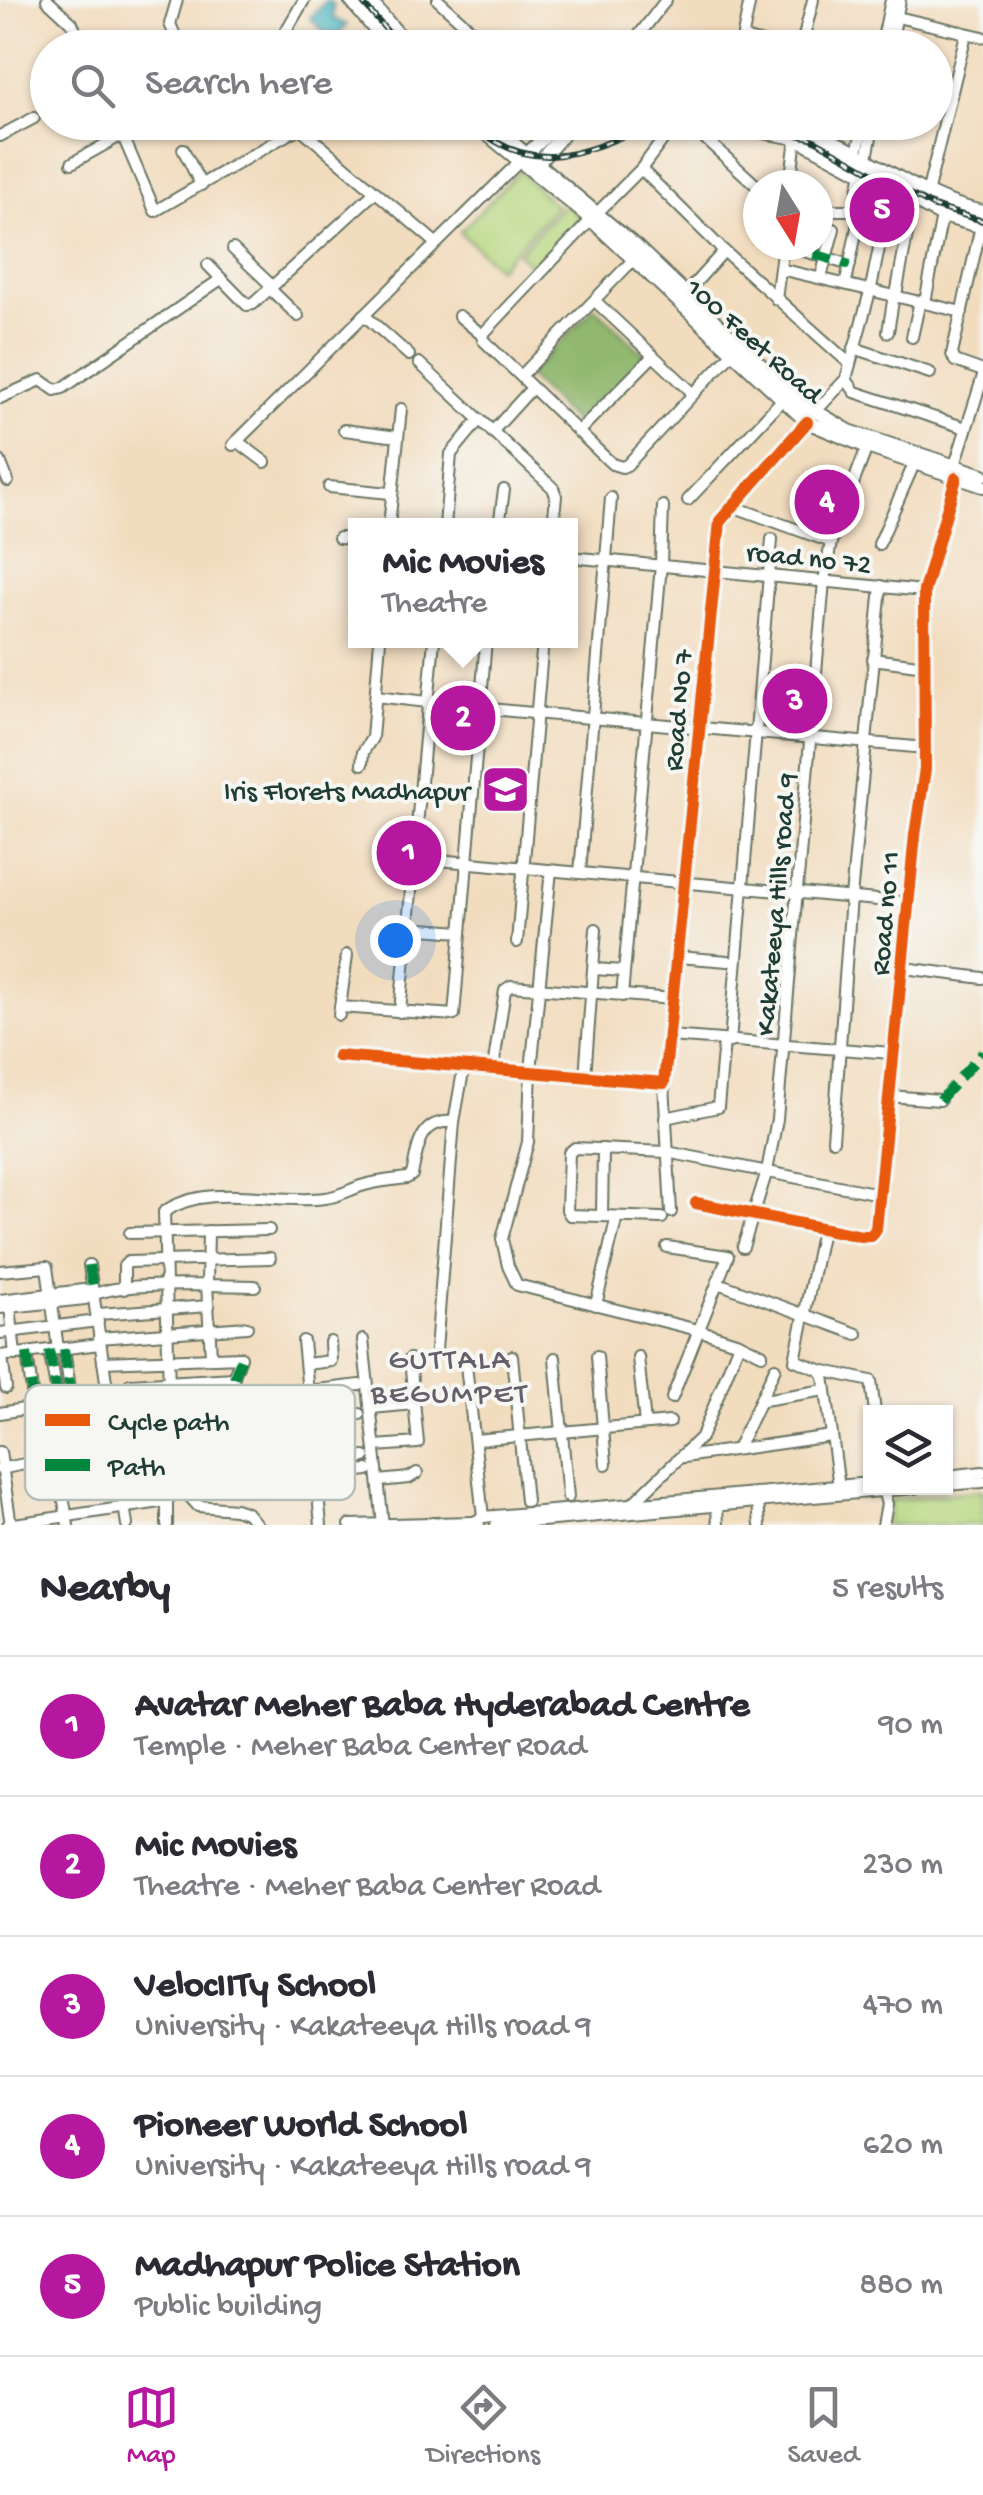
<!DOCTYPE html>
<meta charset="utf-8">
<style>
body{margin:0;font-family:"Gochi Hand",sans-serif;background:#f7f7f7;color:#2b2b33}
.controls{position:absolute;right:30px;bottom:30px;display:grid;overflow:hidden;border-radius:0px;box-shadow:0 2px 8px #0004}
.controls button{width:90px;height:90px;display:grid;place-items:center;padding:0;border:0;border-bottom:2px solid #e1e1e2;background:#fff;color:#2b2b33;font:50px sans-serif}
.compass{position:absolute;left:743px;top:170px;width:90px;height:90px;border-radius:50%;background:#fff;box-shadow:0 2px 8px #0004;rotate:169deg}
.you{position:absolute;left:395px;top:940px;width:35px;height:35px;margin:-25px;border:8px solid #fff;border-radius:50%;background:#1a73e8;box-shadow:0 0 0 15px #1a73e833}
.badge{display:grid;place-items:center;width:65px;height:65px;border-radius:50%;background:#b5179e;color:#fff;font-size:32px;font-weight:700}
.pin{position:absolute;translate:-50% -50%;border:5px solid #fff;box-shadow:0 2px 10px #0006}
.popup{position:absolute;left:348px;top:518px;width:230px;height:130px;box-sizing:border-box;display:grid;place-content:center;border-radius:0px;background:#fff;filter:drop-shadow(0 2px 8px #0005);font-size:32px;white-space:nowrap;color:#7c7c81}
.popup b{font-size:38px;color:#2b2b33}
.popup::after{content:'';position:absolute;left:50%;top:100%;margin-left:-20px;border:20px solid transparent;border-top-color:#fff}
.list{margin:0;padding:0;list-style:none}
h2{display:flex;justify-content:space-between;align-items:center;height:130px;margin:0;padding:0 40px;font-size:42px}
h2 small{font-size:32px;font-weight:400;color:#7c7c81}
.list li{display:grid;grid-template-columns:65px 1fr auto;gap:30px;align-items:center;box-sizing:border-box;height:140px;padding:0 40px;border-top:2px solid #e1e1e2}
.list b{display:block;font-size:38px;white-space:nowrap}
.list p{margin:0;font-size:32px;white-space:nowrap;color:#7c7c81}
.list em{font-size:32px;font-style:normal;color:#7c7c81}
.icon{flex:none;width:55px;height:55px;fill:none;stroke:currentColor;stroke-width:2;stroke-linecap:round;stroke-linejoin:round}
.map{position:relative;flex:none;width:983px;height:1525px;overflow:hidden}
.search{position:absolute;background:#fff;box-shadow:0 2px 8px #0004;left:30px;right:30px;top:30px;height:110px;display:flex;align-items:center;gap:25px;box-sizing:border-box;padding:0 35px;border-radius:55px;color:#7c7c81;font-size:38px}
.sheet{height:830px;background:#fff}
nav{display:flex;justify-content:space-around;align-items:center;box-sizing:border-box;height:140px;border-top:2px solid #e1e1e2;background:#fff;font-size:28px;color:#7c7c81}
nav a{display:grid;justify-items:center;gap:5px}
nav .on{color:#b5179e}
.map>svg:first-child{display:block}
</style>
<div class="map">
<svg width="983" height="1525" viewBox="0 0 983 1525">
<rect width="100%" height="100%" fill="#f6f6f2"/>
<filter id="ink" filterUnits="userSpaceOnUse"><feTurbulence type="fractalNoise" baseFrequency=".01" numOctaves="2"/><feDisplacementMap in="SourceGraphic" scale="20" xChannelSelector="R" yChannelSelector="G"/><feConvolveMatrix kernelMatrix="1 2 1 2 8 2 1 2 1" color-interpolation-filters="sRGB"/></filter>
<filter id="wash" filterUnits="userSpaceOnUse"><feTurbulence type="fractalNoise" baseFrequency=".0048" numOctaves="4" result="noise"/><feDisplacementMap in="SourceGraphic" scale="40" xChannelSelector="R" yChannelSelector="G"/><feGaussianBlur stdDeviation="2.25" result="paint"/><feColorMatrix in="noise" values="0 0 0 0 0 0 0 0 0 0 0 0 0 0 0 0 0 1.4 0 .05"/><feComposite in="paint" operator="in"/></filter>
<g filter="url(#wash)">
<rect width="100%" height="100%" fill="#f2dcbe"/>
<g fill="#b7d77f" stroke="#6b8a5a" stroke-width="2.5">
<path d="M 519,171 L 556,206 L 498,268 L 460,232 Z"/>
<path d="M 565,204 L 582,219 L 534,269 L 518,253 Z"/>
<path d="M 983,1490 L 983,1525 L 886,1525 L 891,1500 Z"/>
</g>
<path fill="#91b86e" stroke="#587a51" stroke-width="2.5" d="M 595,307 L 647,357 L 578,426 L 527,376 Z"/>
<path fill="#40afbc" stroke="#307678" stroke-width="2.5" d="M 327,0 L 333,4 L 333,18 L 347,25 L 333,41 L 310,18 Z"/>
</g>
<g filter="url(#ink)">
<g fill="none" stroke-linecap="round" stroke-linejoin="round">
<defs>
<g id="minor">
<path d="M 47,0 L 72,23 L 83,48"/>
<path d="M 177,0 L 170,24 L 178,42"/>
<path d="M 438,0 L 491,48"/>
<path d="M 750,0 L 743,35 L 747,39 L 782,48"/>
<path d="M 897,17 L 983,37"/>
<path d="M 172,48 L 181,42 L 194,48"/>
<path d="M 276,48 L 304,0"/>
<path d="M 629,48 L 666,0"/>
<path d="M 801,48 L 813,0"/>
<path d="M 881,48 L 891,0"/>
<path d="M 890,48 L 900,0"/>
<path d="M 117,122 L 155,211 L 299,128"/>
<path d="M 293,122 L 436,243"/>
<path d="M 687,122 L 758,187"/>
<path d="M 0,136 L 34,118"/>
<path d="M 183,149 L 201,185"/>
<path d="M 857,151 L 865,122"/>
<path d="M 867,158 L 874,122"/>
<path d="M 72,163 L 122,135"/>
<path d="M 641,169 L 724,251 L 850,364"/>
<path d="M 790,185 L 796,138"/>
<path d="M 927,194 L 966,34"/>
<path d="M 818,210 L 857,210"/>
<path d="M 597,213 L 641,169 L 676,122"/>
<path d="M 591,220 L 482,335 L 483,340 L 612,464 L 622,467 L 627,465 L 733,352"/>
<path d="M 981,226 L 952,354 L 955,361 L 983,371"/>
<path d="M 785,245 L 850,265"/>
<path d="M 233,249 L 272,286"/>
<path d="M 208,265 L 247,305 L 253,304 L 374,193"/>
<path d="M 780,269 L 962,312"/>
<path d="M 821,277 L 834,229"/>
<path d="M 846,282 L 857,228 L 858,190 L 862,173"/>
<path d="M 269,288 L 298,316"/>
<path d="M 686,293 L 724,251"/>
<path d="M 896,295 L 913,202"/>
<path d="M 776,299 L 783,245"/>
<path d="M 595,301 L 693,393"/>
<path d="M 925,302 L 942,216"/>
<path d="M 364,315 L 409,355"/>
<path d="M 459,316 L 482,335"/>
<path d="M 888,332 L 894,295"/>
<path d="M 912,337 L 920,301"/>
<path d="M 854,348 L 930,373"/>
<path d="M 419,363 L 553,488 L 556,496 L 553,526"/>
<path d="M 521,376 L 633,260"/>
<path d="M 846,379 L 855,392 L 966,428"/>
<path d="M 0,398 L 41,380 L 55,390 L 63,388 L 221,279"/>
<path d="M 815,412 L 846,379 L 871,288 L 881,238 L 857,228"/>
<path d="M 344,430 L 398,437"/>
<path d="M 492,432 L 532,388"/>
<path d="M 578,432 L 653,356"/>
<path d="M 237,441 L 265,462"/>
<path d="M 233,445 L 519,162"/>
<path d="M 0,461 L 8,481"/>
<path d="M 954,468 L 983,376"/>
<path d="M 329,487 L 390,493"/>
<path d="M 688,500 L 782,400"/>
<path d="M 732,506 L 831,542"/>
<path d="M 389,526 L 401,409"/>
<path d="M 445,526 L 451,454 L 479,420"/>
<path d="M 499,526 L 504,490"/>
<path d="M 339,538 L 356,539"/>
<path d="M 879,544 L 914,464"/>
<path d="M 570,557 L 924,591"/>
<path d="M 873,659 L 925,666"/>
<path d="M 376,696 L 478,708 L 926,748"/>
<path d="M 362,764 L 363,752 L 372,738 L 380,640"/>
<path d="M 416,858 L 910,903"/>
<path d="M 551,870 L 531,1071 L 528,1142 L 502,1239 L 508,1266 L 517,1285 L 698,1330 L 739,1343 L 762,1354"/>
<path d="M 580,873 L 611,498"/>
<path d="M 409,928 L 461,932"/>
<path d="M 517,942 L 543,640"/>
<path d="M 678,957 L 728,961"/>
<path d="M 904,968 L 983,978"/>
<path d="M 594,969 L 624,971"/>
<path d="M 622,996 L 661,565 L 663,506"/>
<path d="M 340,1007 L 454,1015 L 486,640"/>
<path d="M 400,1012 L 434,640"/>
<path d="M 339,1015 L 347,955"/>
<path d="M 669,1036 L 892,1053"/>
<path d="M 730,1042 L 772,539"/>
<path d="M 338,1056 L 664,1083 L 720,521 L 807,422"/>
<path d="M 493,1068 L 505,990 L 511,986 L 673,999"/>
<path d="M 585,1077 L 596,929"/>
<path d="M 664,1083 L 671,1212"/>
<path d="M 889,1096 L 940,1100"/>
<path d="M 665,1118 L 718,1107 L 724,1041"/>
<path d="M 833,1140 L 851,897 L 881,586"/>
<path d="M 696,1203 L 861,1236 L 871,1236 L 876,1229 L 915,835 L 925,769 L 924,591 L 956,478"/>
<path d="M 602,1216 L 603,1149"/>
<path d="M 662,1218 L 570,1215 L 567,1210 L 569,1153 L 575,1148 L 667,1152 L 879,1194"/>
<path d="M 822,1230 L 795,1360 L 820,1370 L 824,1376 L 839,1487"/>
<path d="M 208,1231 L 207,1285 L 255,1286"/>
<path d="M 130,1233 L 269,1230"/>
<path d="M 667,1247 L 728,1256 L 672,1398"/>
<path d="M 743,1247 L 767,1171 L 777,1119 L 824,581 L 831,542 L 867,447"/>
<path d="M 89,1265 L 127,1525"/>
<path d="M 0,1271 L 47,1267 L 58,1349"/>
<path d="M 718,1283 L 857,1334"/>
<path d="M 124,1289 L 124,1266 L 128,1262 L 270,1258"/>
<path d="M 0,1300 L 83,1290 L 91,1294"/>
<path d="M 596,1305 L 616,1220"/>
<path d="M 10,1306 L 15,1355"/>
<path d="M 0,1308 L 85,1299 C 110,1282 176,1286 207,1285 L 211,1357"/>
<path d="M 98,1314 L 209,1306"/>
<path d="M 0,1333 L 98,1321"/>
<path d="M 99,1338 L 247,1327"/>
<path d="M 363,1340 L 383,1525"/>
<path d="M 303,1341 L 321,1525"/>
<path d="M 64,1349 L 72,1401"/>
<path d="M 49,1350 L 59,1404"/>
<path d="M 436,1350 L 454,1122 L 464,1066"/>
<path d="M 27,1353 L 34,1407"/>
<path d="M 0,1356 L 100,1344"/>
<path d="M 2,1356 L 6,1388"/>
<path d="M 512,1356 L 526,1501"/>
<path d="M 597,1356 L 606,1464"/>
<path d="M 638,1357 L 645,1424"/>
<path d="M 555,1358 L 568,1497"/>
<path d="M 103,1362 L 241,1357 L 190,1497 L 198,1506 L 235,1509 L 247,1513 L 257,1525"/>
<path d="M 306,1364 L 331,1361 L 330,1342"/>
<path d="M 466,1365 L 483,1517"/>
<path d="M 820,1370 L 871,1381 L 875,1412"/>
<path d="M 130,1384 L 234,1378"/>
<path d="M 248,1398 L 360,1385"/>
<path d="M 78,1401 L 85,1435"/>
<path d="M 759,1403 L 775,1368"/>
<path d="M 48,1406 L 68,1525"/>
<path d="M 372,1408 L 414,1404"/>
<path d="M 0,1413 L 72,1401 L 106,1400"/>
<path d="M 83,1425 L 110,1422"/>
<path d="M 225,1428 L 360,1414"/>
<path d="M 475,1440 L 670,1422"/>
<path d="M 375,1446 L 418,1443 L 410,1359"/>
<path d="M 737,1449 L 759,1403 L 764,1400 L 825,1390"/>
<path d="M 0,1452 L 11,1525"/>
<path d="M 684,1457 L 831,1436"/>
<path d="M 171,1460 L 201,1462"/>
<path d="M 315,1462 L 365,1457"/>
<path d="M 227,1463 L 314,1453"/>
<path d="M 0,1469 L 143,1440 L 211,1434"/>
<path d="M 317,1476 L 368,1470"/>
<path d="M 946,1476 L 983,1472"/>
<path d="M 379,1481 L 409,1478 L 417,1473"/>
<path d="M 946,1485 L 983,1482"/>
<path d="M 151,1501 L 137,1414 L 223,1407"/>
<path d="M 167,1501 L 170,1497 L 171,1460 L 164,1212 C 208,1181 276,1205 325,1198 C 338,1197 349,1190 361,1186 C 376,1181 392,1180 407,1178 L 412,1175 C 418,1146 420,1119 454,1122"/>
<path d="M 634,1502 L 702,1436 L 739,1343"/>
<path d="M 758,1503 L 760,1525"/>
<path d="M 717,1507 L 718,1525"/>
<path d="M 474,1522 L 483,1517 L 870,1483"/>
<path d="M 8,1525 L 167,1501 L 167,1525"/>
<path d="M 350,1525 L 474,1522 L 479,1525"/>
<path d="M 496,1525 L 915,1488"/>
<path d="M 883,1525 L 887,1504 L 883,1490"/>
</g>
<g id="major">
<path d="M 350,0 L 390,48"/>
<path d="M 369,0 L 410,48"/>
<path d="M 472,122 L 586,215 L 807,422 L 867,447 L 983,486"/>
<path d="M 488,122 L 638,248 L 800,402 L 849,431 L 983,475"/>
<path d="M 707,122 L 796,138 L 942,216 L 983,227"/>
<path d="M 788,122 C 858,144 912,198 983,212"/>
<path d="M 521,160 L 560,122"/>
<path d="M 533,169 L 574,122"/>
</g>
</defs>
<use href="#minor" stroke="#697564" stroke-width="14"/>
<use href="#major" stroke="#697564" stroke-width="16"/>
<use href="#minor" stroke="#fff" stroke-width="10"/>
<use href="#major" stroke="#fff" stroke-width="12"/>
<defs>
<g id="rail">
<path d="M 360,0 L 402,48"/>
<path d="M 470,122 C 534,182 590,150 657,122"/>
<path d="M 742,122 L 811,138 L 932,206 L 983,221"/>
</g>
</defs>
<use href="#rail" stroke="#1f3d34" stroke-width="6"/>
<use href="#rail" stroke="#f6f6f2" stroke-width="2.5" stroke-dasharray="8" stroke-linecap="butt"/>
<g stroke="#00873e" stroke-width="10" stroke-dasharray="20 10" stroke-linecap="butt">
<path d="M 785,245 L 850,265"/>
<path d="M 940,1100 L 983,1052"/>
<path d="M 89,1265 L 94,1294"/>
<path d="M 64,1349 L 72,1401"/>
<path d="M 49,1350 L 59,1404"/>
<path d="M 27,1353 L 34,1407"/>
<path d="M 234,1378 L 241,1359 L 239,1355"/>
</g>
<defs>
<g id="cycleway">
<path d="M 338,1056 L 664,1083 L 720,521 L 807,422"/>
<path d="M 696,1203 L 861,1236 L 871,1236 L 876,1229 L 915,835 L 925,769 L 924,591 L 956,478"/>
</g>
</defs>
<use href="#cycleway" stroke="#f6f6f2" stroke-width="19"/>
<use href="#cycleway" stroke="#e8590c" stroke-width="12"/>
</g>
</g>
<defs>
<symbol id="university-square" viewBox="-11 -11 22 22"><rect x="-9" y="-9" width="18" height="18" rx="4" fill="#b5179e" stroke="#f6f6f2"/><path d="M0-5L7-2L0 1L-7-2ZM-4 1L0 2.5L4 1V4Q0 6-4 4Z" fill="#fff"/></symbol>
</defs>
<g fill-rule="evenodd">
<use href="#university-square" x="478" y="762" width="55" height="55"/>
</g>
<g text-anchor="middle" stroke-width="8" stroke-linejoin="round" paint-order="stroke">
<g font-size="28" fill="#1f3d34" stroke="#f6f6f2">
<text transform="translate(756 339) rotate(42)" y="10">100 Feet Road</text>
<text transform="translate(809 556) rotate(6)" y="10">road no 72</text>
<text transform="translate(676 710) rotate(-85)" y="10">Road No 7</text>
<text transform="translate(774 904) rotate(-85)" y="10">Kakateeya Hills road 9</text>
<text transform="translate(883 913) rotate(-85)" y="10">Road no 11</text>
</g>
<g font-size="28" fill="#1f3d34" stroke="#f6f6f2" text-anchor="end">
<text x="470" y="799">Iris Florets Madhapur</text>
</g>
<g font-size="30" letter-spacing="2.5" fill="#66606c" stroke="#f6f6f2">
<text x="450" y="1368">GUTTALA<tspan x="450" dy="34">BEGUMPET</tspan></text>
</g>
</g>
<rect x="25" y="1385" width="330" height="115" rx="15" fill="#f6f6f2" stroke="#b6beb9" stroke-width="2.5"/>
<rect x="45" y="1414" width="45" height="12" fill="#e8590c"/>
<rect x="45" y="1459" width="45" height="12" fill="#00873e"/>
<g font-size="28" fill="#1f3d34">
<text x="108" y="1430">Cycle path</text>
<text x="108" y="1475">Path</text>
</g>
</svg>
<div class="controls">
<button><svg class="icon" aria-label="layers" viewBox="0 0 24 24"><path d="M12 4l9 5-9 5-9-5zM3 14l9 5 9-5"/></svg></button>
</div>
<svg class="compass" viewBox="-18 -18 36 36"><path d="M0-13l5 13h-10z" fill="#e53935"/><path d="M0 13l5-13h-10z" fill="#7c7c81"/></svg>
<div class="you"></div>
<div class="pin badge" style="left:409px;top:853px">1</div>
<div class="pin badge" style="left:463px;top:718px">2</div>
<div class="popup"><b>Mic Movies</b>Theatre</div>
<div class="pin badge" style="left:795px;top:701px">3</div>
<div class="pin badge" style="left:827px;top:502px">4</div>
<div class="pin badge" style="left:882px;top:210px">5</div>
<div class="search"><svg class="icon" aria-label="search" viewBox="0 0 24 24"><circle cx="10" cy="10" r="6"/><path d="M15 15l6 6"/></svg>Search here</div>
</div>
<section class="sheet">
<h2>Nearby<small>5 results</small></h2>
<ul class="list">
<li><span class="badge">1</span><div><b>Avatar Meher Baba Hyderabad Centre</b><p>Temple · Meher Baba Center Road</p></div><em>90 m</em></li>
<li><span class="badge">2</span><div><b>Mic Movies</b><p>Theatre · Meher Baba Center Road</p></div><em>230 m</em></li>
<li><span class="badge">3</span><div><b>VelocIITy School</b><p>University · Kakateeya Hills road 9</p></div><em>470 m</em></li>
<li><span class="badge">4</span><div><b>Pioneer World School</b><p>University · Kakateeya Hills road 9</p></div><em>620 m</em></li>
<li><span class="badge">5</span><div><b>Madhapur Police Station</b><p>Public building</p></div><em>880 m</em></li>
</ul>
</section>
<nav>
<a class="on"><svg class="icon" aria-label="map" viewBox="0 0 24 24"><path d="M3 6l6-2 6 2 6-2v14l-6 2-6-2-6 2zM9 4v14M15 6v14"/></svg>Map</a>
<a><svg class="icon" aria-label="directions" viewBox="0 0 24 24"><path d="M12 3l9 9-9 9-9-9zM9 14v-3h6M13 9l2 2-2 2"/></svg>Directions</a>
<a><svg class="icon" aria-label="saved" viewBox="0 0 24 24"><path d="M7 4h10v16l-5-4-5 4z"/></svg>Saved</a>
</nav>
